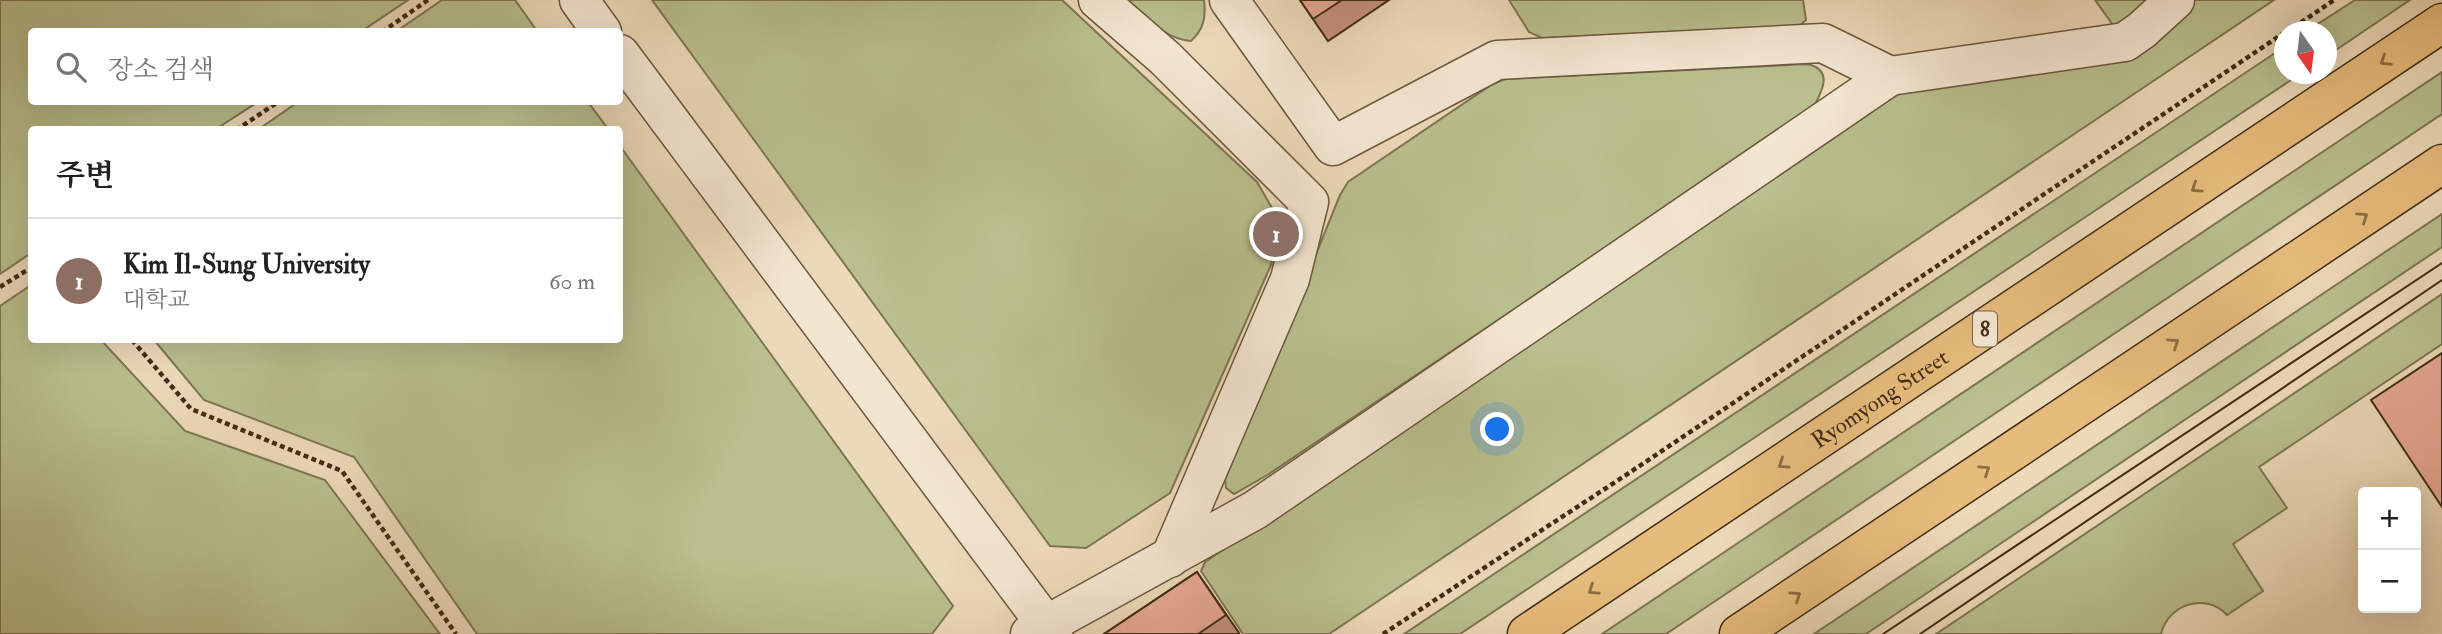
<!DOCTYPE html>
<html lang="ko">
<meta charset="utf-8">
<style>
body{margin:0;font-family:"IM FELL Double Pica","Noto Serif KR",serif;background:#f2f2f2;color:#222}
.controls{position:absolute;right:21px;bottom:21px;display:grid;overflow:hidden;border-radius:7px;box-shadow:0 7px 28px #0002}
.controls button{width:63px;height:63px;display:grid;place-items:center;padding:0;border:0;border-bottom:2px solid #e0e0e0;background:#fff;color:#222;font:35px sans-serif}
.compass{position:absolute;left:2274px;top:21px;width:63px;height:63px;border-radius:50%;background:#fff;box-shadow:0 7px 28px #0002;rotate:166deg}
.you{position:absolute;left:1498px;top:430px;width:24px;height:24px;margin:-18px;border:5px solid #fff;border-radius:50%;background:#1a73e8;box-shadow:0 0 0 10px #1a73e833}
.badge{display:grid;place-items:center;width:46px;height:46px;border-radius:50%;background:#8f2418;color:#fff;font-size:23px;font-weight:700}
.pin{position:absolute;translate:-50% -50%;border:4px solid #fff;box-shadow:0 2px 7px #0006}
.list{margin:0;padding:0;list-style:none}
h2{display:flex;justify-content:space-between;align-items:center;height:91px;margin:0;padding:0 28px;font-size:30px}
h2 small{font-size:23px;font-weight:400;color:#767676}
.list li{display:grid;grid-template-columns:46px 1fr auto;gap:21px;align-items:center;box-sizing:border-box;height:126px;padding:0 28px;border-top:2px solid #e0e0e0}
.list b{display:block;font-size:26px;white-space:nowrap}
.list p{margin:0;font-size:23px;white-space:nowrap;color:#767676}
.list em{font-size:23px;font-style:normal;color:#767676}
.icon{flex:none;width:38px;height:38px;fill:none;stroke:currentColor;stroke-width:2;stroke-linecap:round;stroke-linejoin:round}
.map{position:relative;flex:none;width:2442px;height:634px;overflow:hidden}
.search{position:absolute;background:#fff;box-shadow:0 7px 28px #0002;left:28px;top:28px;width:595px;height:77px;display:flex;align-items:center;gap:18px;box-sizing:border-box;padding:0 24px;border-radius:7px;color:#767676;font-size:26px}
.panel{position:absolute;background:#fff;box-shadow:0 7px 28px #0002;left:28px;top:126px;width:595px;height:217px;border-radius:7px}
.map>svg:first-child{display:block}
</style>
<div class="map">
<svg width="2442" height="634" viewBox="0 0 2442 634">
<rect width="100%" height="100%" fill="#ecd9b8"/>
<filter id="stains"><feTurbulence type="fractalNoise" baseFrequency=".00286" numOctaves="4"/><feColorMatrix values="0 0 0 0 .2 0 0 0 0 .09 0 0 0 0 .02 0 0 0 .5 -.17"/></filter>
<radialGradient id="worn" r=".72"><stop offset=".6" stop-color="#630" stop-opacity="0"/><stop offset="1" stop-color="#630" stop-opacity=".3"/></radialGradient>
<g fill="#b9bf8e" stroke="#7d7652" stroke-width="2">
<path d="M 0,0 L 408,0 L 362,31 L 32,32 L 32,102 L 258,102 L 216,129 L 32,130 L 31,253 L 0,274 Z"/>
<path d="M 442,0 L 515,0 L 537,31 L 397,31 Z"/>
<path d="M 652,0 L 1062,0 L 1257,182 L 1279,220 L 1271,265 L 1170,493 L 1086,548 L 1050,546 Z"/>
<path d="M 1127,0 L 1204,0 C 1206,17 1204,29 1191,41 C 1164,39 1146,17 1127,0 Z"/>
<path d="M 1509,0 L 1803,0 L 1806,20 L 1799,26 L 1542,38 L 1529,32 Z"/>
<path d="M 2095,0 L 2153,0 L 2130,21 L 2113,25 Z"/>
<path d="M 2188,0 L 2274,0 L 1329,634 L 1243,634 L 1201,571 L 1205,562 L 1896,92 L 2131,54 Z"/>
<path d="M 2355,0 L 2410,0 L 2327,56 L 2326,32 L 2307,31 Z"/>
<path d="M 2284,47 L 2284,74 L 2300,74 L 1460,634 L 1404,634 Z"/>
<path d="M 1788,65 C 1795,65 1804,63 1811,65 C 1834,72 1820,95 1813,108 L 1269,474 L 1234,494 L 1226,488 L 1225,479 L 1340,195 L 1348,182 L 1491,85 L 1505,79 Z"/>
<path d="M 2442,72 L 2442,114 L 1666,634 L 1602,634 Z"/>
<path d="M 298,102 L 588,102 L 608,129 L 259,129 Z"/>
<path d="M 620,146 L 953,606 L 932,634 L 477,634 L 354,457 L 204,400 L 154,340 L 620,340 Z"/>
<path d="M 2442,214 L 2442,247 L 1866,634 L 1814,634 Z"/>
<path d="M 31,285 L 32,340 L 101,340 L 185,431 L 325,480 L 440,634 L 0,634 L 0,306 Z"/>
<path d="M 2442,294 L 2442,344 L 2259,467 L 2287,508 L 2233,544 L 2263,591 L 2227,615 C 2206,592 2168,604 2161,634 L 1936,634 Z"/>
</g>
<g fill="none" stroke-linecap="round" stroke-linejoin="round">
<defs>
<g id="minor">
<path d="M 579,0 L 602,32"/>
<path d="M 1098,0 L 1165,58 L 1309,202 L 1290,279 L 1170,558"/>
<path d="M 1229,0 L 1333,146 L 1497,60 L 1823,43 L 1890,76"/>
<path d="M 620,54 L 1053,634"/>
<path d="M 1030,634 L 1255,510 L 1890,76 L 2125,42 L 2142,30 L 2175,0"/>
</g>
<g id="highway">
<path id="s1" d="M 1527,634 L 2442,23"/>
<path d="M 1739,634 L 2442,164"/>
</g>
</defs>
<use href="#minor" stroke="#6c583e" stroke-width="41"/>
<use href="#highway" stroke="#412d15" stroke-width="41"/>
<g stroke="#412d15" stroke-width="4.5" stroke-dasharray="5 3.5" stroke-linecap="butt">
<path d="M 382,32 L 428,0"/>
<path d="M 2287,32 L 2334,0"/>
<path d="M 236,130 L 278,102"/>
<path d="M 0,287 L 32,267"/>
<path d="M 132,340 L 191,409 L 342,471 L 456,634"/>
<path d="M 1383,634 L 1623,477 L 2284,33"/>
</g>
<use href="#minor" stroke="#f3e6d1" stroke-width="38"/>
<use href="#highway" stroke="#e6bc7c" stroke-width="38"/>
<g stroke="#412d15" stroke-width="2">
<path d="M 1883,634 L 2442,263"/>
<path d="M 1920,634 L 2442,280"/>
</g>
</g>
<g fill="#c5907d" stroke="#412d15" stroke-width="2">
<path d="M 1300,0 L 1389,0 L 1328,41 Z"/>
<path d="M 1197,572 L 1239,633 L 1238,634 L 1104,634 Z"/>
</g>
<g fill="#e5a791" stroke="#412d15" stroke-width="2">
<path d="M 1300,0 L 1342,0 L 1313,19 Z"/>
<path d="M 2442,353 L 2442,507 L 2371,400 Z"/>
<path d="M 1197,572 L 1226,615 L 1198,634 L 1104,634 Z"/>
</g>
<defs><path id="oneway-chevron" d="M-2-3.5L2.5 0L-2 3.5" fill="none" stroke-width="1.6" stroke-linecap="round" stroke-linejoin="round" transform="scale(1.75)"/></defs>
<g stroke="#8b6d43">
<use href="#oneway-chevron" transform="translate(2385 61) rotate(146)"/>
<use href="#oneway-chevron" transform="translate(2196 188) rotate(146)"/>
<use href="#oneway-chevron" transform="translate(2363 217) rotate(-34)"/>
<use href="#oneway-chevron" transform="translate(2174 343) rotate(-34)"/>
<use href="#oneway-chevron" transform="translate(1783 464) rotate(146)"/>
<use href="#oneway-chevron" transform="translate(1985 470) rotate(-34)"/>
<use href="#oneway-chevron" transform="translate(1593 590) rotate(146)"/>
<use href="#oneway-chevron" transform="translate(1796 596) rotate(-34)"/>
</g>
<g text-anchor="middle" stroke-width="6" stroke-linejoin="round" paint-order="stroke">
<rect fill="#f3e6d1" stroke="#76644d" stroke-width="2" x="1973" y="311.5" width="24" height="35" rx="5"/>
<g font-size="21" font-weight="bold" fill="#412d15">
<text x="1985" y="336">8</text>
</g>
<g font-size="23" fill="#412d15" stroke="#f3e6d1">
<text dy="8" stroke="none"><textPath href="#s1" startOffset="424">Ryomyong Street</textPath></text>
</g>
</g>
<rect width="100%" height="100%" filter="url(#stains)"/>
<rect width="100%" height="100%" fill="url(#worn)"/>
</svg>
<div class="controls">
<button>+</button>
<button>−</button>
</div>
<svg class="compass" viewBox="-18 -18 36 36"><path d="M0-13l5 13h-10z" fill="#e53935"/><path d="M0 13l5-13h-10z" fill="#767676"/></svg>
<div class="you"></div>
<div class="pin badge" style="left:1276px;top:234px;background:#8d6e63">1</div>
<div class="search"><svg class="icon" aria-label="search" viewBox="0 0 24 24"><circle cx="10" cy="10" r="6"/><path d="M15 15l6 6"/></svg>장소 검색</div>
<section class="panel">
<h2>주변<small></small></h2>
<ul class="list">
<li><span class="badge" style="background:#8d6e63">1</span><div><b>Kim Il-Sung University</b><p>대학교</p></div><em>60 m</em></li>
</ul>
</section>
</div>
